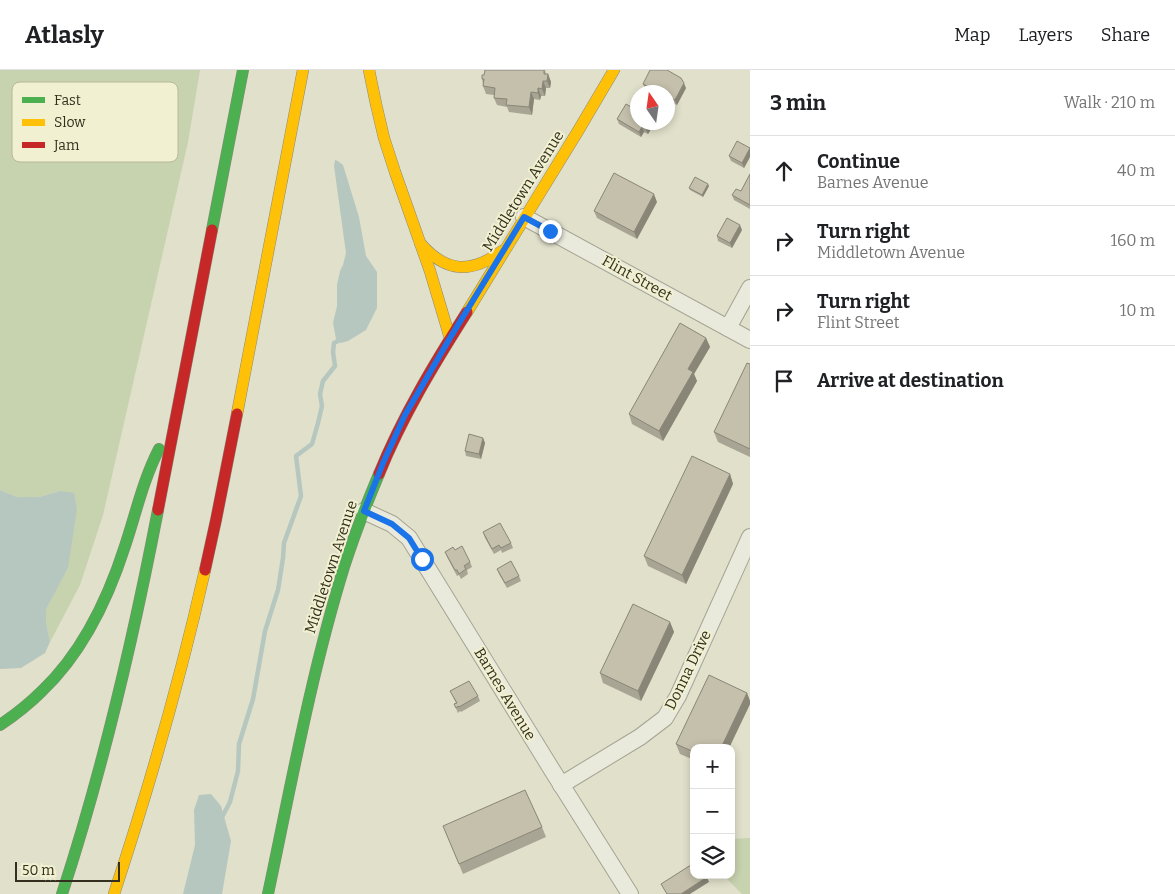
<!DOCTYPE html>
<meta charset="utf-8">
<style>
body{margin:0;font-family:Bitter,serif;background:#f2f2f2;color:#202124}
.controls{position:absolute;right:15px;bottom:15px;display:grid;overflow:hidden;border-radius:10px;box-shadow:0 2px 8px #0003}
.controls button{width:45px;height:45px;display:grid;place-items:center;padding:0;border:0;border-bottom:1px solid #e0e0e0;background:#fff;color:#202124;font:25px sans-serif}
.compass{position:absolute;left:630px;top:15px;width:45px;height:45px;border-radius:50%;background:#fff;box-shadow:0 2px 8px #0003;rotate:347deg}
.scale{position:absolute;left:15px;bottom:12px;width:105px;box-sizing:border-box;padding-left:5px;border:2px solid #332e1e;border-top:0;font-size:14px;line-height:18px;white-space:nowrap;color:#332e1e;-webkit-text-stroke:4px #f1f1d1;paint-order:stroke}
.stop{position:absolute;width:15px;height:15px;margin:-11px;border:4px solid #1a73e8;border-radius:50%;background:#fff}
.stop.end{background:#1a73e8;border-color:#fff;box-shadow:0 1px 5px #0008}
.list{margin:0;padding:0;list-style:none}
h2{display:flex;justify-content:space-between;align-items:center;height:65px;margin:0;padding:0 20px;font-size:21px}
h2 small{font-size:16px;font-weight:400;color:#757577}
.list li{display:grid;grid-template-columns:32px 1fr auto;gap:15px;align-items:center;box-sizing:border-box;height:70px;padding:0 20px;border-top:1px solid #e0e0e0}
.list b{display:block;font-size:19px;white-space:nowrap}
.list p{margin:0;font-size:16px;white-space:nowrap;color:#757577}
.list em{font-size:16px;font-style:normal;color:#757577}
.icon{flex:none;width:28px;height:28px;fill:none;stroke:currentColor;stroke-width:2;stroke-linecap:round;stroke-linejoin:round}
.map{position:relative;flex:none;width:750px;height:824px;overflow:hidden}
header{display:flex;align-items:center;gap:30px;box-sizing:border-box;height:70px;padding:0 25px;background:#fff;border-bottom:1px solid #e0e0e0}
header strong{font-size:24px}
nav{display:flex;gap:28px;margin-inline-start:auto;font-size:18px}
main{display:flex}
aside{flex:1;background:#fff}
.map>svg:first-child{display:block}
</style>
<header>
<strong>Atlasly</strong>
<nav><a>Map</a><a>Layers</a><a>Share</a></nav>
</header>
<main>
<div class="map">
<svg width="750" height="824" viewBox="0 0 750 824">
<rect width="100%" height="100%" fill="#e0e0cb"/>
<g fill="#c7d2af">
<path d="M 0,0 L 200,0 L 188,72 L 103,445 L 80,515 L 50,572 L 46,552 L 45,539 L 68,498 L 60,421 L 39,427 L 17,427 L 0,420 Z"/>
<path d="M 750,768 L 750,824 L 742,824 L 723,805 L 731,805 L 731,769 Z"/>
</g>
<g fill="#b6c7c0">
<path d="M 335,90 L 338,91 L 343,95 L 359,147 L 366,186 L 377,202 L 377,238 L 366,260 L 348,271 L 341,273 L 336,269 L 333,253 L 337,236 L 337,215 L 340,201 L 343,195 L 346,183 L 334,96 Z"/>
<path d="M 0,420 L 17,427 L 39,427 L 60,421 L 74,423 L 77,439 L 68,498 L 46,539 L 46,552 L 50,572 L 45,583 L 21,598 L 0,599 Z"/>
<path d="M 211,724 L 221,736 L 231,771 L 222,824 L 183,824 L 195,775 L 194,740 L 199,725 Z"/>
</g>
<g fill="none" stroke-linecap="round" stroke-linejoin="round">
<path stroke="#b6c7c0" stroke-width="4.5" d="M 221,749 L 230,732 L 238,701 L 239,674 L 253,629 L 265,561 L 278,520 L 283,488 L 284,473 L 301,426 L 296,386 L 312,374 L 318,353 L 322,336 L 320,324 L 323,311 L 335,296 L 333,282 L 334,273 L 342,269"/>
<defs>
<g id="street">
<path d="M 524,147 L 750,270"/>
<path d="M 728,258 L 750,218"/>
<path d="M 364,441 L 392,454 L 409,468 L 552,700 L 630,824"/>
<path d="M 561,715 L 640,667 L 665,648 L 678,626 L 750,467"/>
</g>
<g id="fast">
<path d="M 212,160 L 243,0"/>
<path d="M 0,655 C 15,645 29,634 42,621 C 82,583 108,529 125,476 C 136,443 143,410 159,379"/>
<path d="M 62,824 C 103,699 133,570 158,440"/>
<path d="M 268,824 C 291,715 311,604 344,497 C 354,466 366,435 379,404"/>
</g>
<g id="slow">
<path d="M 369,0 L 376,34 L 384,68 L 395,102 L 430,201 L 450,268"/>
<path d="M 420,173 C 446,203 471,204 502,181"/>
<path d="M 467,242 L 578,61 L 614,0"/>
<path d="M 237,344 L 303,0"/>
<path d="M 114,824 C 149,718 180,610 205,500"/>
</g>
<g id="jam">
<path d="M 379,404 C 402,347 434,294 467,242"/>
<path d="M 158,440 L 212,160"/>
<path d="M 205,500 L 216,450 L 237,344"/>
</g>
</defs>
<use href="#street" stroke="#a5a494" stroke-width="18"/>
<use href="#fast" stroke="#8b897b" stroke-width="12"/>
<use href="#slow" stroke="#8b897b" stroke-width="12"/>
<use href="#jam" stroke="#8b897b" stroke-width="12"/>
<use href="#street" stroke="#e9e9dc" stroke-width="16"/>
<use href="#fast" stroke="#4caf50" stroke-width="11"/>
<use href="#slow" stroke="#ffc107" stroke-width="11"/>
<use href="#jam" stroke="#c62828" stroke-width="11"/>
</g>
<g fill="#a9a594">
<path d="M 485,0 L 545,0 L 546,4 L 548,4 L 551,12 L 550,18 L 546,18 L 545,26 L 541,26 L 540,30 L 534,29 L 532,45 L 509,42 L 507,37 L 497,35 L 494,28 L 494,25 L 486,24 L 483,16 L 483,14 L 482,9 L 484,5 Z"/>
<path d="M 643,14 L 686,18 L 677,35 L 668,30 L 668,22 L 652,22 L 645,19 Z"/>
<path d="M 617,49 L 638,52 L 653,52 L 654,54 L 648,64 L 644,62 L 641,67 L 619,54 Z"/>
<path d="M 750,78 L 750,87 L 744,98 L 731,91 L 729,86 Z"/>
<path d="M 750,104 L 750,139 L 734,130 L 732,125 L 741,121 Z"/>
<path d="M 709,116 L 703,127 L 690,120 L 689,118 Z"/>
<path d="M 657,132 L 637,169 L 597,148 L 594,141 Z"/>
<path d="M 742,160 L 732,178 L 718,171 L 717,166 Z"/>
<path d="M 706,268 L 710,277 L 694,304 L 697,311 L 663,371 L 632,354 L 629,344 Z"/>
<path d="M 750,294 L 750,387 L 718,372 L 714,362 Z"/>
<path d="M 483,368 L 485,373 L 481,389 L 466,386 L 465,381 Z"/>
<path d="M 730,404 L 733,414 L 686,514 L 648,496 L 644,486 Z"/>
<path d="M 483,462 L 511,473 L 513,478 L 502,483 L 501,480 L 494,484 L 485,468 Z"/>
<path d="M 455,480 L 470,492 L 472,497 L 467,500 L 468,504 L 461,509 L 459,505 L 457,506 L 447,487 L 445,482 Z"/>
<path d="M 497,499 L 519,506 L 521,511 L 507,518 L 499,504 Z"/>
<path d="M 670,552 L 674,562 L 641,631 L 603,613 L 600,603 Z"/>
<path d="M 450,621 L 478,626 L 480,631 L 461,642 L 460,641 L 458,643 L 454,634 L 456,633 Z"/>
<path d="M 747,623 L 750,631 L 750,634 L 729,678 L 694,678 L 694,690 L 680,684 L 676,674 Z"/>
<path d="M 443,756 L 542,757 L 546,767 L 463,804 Z"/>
</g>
<g fill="#898678">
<path d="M 548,4 L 551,12 L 550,18 L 547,11 Z"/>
<path d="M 543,11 L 546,18 L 545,26 L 542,19 Z"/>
<path d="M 684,13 L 686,18 L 677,35 L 675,30 Z"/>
<path d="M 538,18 L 541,26 L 540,30 L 538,23 Z"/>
<path d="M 531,22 L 534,29 L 532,45 L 529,37 Z"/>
<path d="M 650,52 L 653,52 L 654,54 L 648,64 L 646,59 Z"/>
<path d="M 642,57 L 644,62 L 641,67 L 639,62 Z"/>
<path d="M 750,78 L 750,87 L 744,98 L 742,93 Z"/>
<path d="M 708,114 L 709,116 L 703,127 L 702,125 Z"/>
<path d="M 654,124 L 657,132 L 637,169 L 634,162 Z"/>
<path d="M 740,155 L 742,160 L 732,178 L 730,173 Z"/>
<path d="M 706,268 L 710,277 L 694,304 L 697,311 L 663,371 L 659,361 L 688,299 Z"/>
<path d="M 483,368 L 485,373 L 481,389 L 479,384 Z"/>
<path d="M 730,404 L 733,414 L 686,514 L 682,505 Z"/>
<path d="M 670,552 L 674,562 L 641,631 L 638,621 Z"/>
<path d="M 747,623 L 750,631 L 750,634 L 729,678 L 721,678 Z"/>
<path d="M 707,807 L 709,812 L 690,824 L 681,824 Z"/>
</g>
<g fill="#c4c0ac" stroke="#898678">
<path d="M 485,0 L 544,0 L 544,4 L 548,4 L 547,11 L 543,11 L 542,19 L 538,18 L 538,23 L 531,22 L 529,37 L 506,35 L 507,29 L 494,28 L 495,18 L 483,16 L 484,9 L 482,9 L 482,5 L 484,5 Z"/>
<path d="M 650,0 L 667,0 L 681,8 L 684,13 L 675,30 L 668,26 L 668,22 L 660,22 L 643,14 Z"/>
<path d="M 626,34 L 638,41 L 638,52 L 650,52 L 646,59 L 642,57 L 639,62 L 617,49 Z"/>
<path d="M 737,71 L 750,78 L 742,93 L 729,86 Z"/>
<path d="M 614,103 L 654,124 L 634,162 L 594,141 Z"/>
<path d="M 750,104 L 750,135 L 732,125 L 736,119 L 741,121 Z"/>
<path d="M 695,107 L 708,114 L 702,125 L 689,118 Z"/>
<path d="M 727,148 L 740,155 L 730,173 L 717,166 Z"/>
<path d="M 680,253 L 706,268 L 688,299 L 693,302 L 659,361 L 629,344 Z"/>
<path d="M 747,293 L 750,294 L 750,379 L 714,362 Z"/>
<path d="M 469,364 L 483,368 L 479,384 L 465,381 Z"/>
<path d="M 692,386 L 730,404 L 682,505 L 644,486 Z"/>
<path d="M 500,453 L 511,473 L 501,478 L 499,475 L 492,479 L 483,462 Z"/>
<path d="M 462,476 L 470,492 L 464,496 L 466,499 L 459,504 L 457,500 L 455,500 L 445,482 L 453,477 L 455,480 Z"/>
<path d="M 511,491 L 519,506 L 505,513 L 497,499 Z"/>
<path d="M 633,534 L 670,552 L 638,621 L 600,603 Z"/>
<path d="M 709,605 L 747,623 L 721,678 L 694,678 L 694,682 L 676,674 Z"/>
<path d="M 469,611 L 478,626 L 459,637 L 458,636 L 456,638 L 454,634 L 457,633 L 450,621 Z"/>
<path d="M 525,720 L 542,757 L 459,794 L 443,756 Z"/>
<path d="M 694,793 L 694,805 L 706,805 L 707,807 L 681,824 L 667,824 L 661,814 Z"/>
</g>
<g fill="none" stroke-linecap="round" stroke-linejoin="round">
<path stroke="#1a73e8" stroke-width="6" d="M 422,489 L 409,468 L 392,454 L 364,441 L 383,393 L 405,345 L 450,268 L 524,147 L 550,161"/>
</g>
<g text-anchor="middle" stroke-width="4" stroke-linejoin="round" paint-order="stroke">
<g font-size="15" fill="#332e1e" stroke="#f1f1d1">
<text transform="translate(523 121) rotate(-58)" y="5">Middletown Avenue</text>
<text transform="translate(637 208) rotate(29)" y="5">Flint Street</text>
<text transform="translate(331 497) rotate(-72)" y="5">Middletown Avenue</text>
<text transform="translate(688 600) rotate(-64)" y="5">Donna Drive</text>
<text transform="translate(505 624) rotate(59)" y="5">Barnes Avenue</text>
</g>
</g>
<rect x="12" y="12" width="166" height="80" rx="8" fill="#f1f1d1" stroke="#b8b69b" stroke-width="1"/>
<rect x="22" y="27" width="23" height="6" fill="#4caf50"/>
<rect x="22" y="49" width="23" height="7" fill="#ffc107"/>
<rect x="22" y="72" width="23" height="6" fill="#c62828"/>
<g font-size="14" fill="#332e1e">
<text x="54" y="35">Fast</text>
<text x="54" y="57">Slow</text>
<text x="54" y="80">Jam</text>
</g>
</svg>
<div class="controls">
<button>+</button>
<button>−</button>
<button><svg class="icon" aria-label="layers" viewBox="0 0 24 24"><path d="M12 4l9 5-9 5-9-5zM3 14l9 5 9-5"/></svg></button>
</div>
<svg class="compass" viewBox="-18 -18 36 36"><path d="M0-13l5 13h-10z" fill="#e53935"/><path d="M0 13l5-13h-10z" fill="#757577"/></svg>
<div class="scale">50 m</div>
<div class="stop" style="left:422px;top:489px"></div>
<div class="stop end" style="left:550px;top:161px"></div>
</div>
<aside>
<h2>3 min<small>Walk · 210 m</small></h2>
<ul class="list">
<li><svg class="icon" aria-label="ahead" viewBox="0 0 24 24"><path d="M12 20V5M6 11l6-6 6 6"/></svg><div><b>Continue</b><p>Barnes Avenue</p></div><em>40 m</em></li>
<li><svg class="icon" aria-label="right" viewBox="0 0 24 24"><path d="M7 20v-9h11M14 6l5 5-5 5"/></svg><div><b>Turn right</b><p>Middletown Avenue</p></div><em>160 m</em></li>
<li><svg class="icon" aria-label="right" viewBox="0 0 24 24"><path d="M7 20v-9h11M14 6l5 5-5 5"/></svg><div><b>Turn right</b><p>Flint Street</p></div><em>10 m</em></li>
<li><svg class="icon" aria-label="arrive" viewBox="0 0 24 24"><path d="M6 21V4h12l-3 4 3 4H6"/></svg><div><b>Arrive at destination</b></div></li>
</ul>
</aside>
</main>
